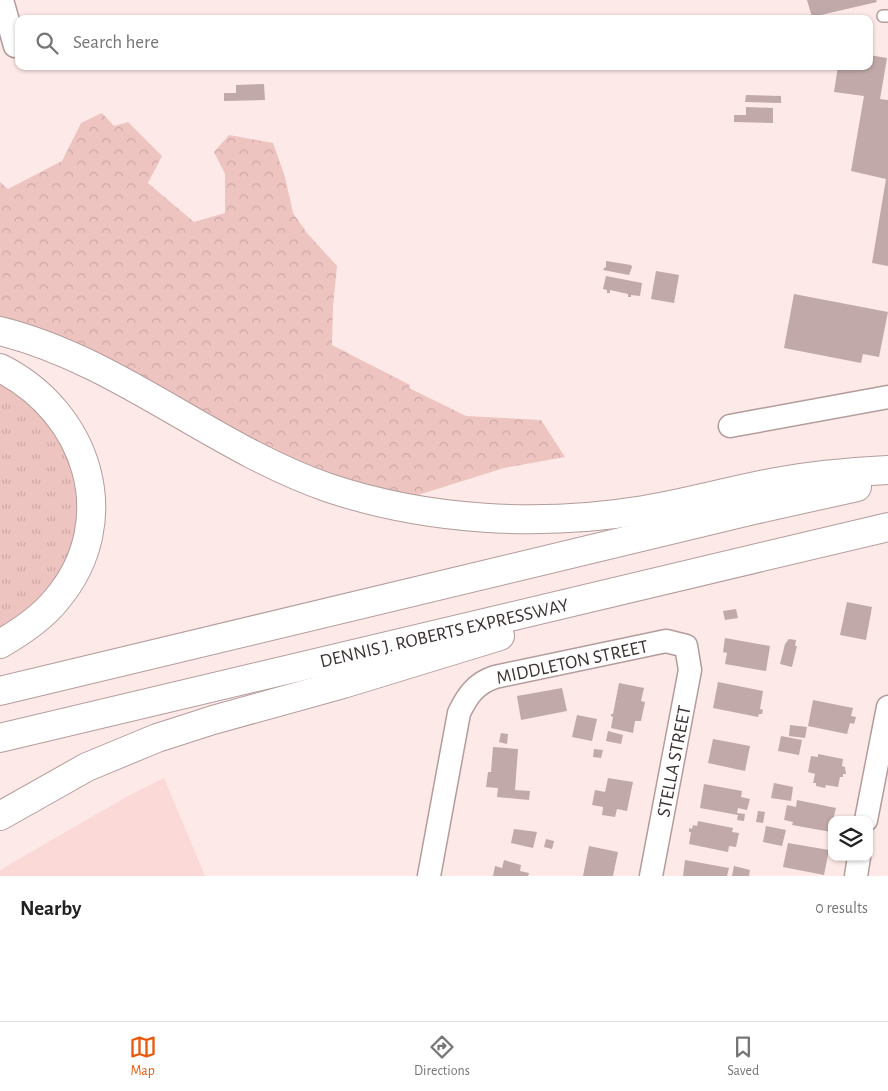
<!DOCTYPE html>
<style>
body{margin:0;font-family:"Alegreya Sans",sans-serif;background:#f2f2f2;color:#222}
.controls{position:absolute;right:15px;bottom:15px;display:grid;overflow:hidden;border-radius:10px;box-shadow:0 1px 4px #0004}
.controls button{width:45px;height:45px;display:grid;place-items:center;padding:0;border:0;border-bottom:1px solid #e0e0e0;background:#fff;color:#222;font:25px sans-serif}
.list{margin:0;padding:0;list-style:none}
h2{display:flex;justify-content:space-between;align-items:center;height:65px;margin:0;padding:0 20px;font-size:21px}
h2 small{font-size:16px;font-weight:400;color:#767676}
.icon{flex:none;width:28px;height:28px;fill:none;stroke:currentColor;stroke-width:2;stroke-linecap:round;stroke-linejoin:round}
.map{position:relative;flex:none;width:888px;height:876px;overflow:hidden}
.search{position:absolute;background:#fff;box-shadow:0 1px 4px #0004;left:15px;right:15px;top:15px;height:55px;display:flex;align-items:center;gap:12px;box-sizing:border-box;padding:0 18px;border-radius:10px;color:#767676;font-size:19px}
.sheet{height:145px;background:#fff}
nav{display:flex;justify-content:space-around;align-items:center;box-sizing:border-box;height:70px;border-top:1px solid #e0e0e0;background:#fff;font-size:14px;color:#767676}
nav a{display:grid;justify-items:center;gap:2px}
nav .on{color:#ea580c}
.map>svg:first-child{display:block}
</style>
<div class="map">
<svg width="888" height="876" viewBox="0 0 888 876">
<defs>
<pattern id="grass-tufts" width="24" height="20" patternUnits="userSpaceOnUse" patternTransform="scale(1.25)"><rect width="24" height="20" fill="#eec4c1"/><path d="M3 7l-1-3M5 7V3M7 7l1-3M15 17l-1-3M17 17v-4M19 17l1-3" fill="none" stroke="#cda9a6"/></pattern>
<pattern id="forest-crowns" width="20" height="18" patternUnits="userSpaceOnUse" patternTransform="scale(1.25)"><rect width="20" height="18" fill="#eec4c1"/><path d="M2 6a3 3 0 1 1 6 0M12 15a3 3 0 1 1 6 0" fill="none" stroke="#cda9a6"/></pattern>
</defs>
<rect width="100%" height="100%" fill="#fde9e8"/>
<path fill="#fbd9d7" d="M 164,778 L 205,876 L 0,876 L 0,870 L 128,796 Z"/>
<path fill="url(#grass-tufts)" d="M 0,376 L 72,443 L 84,549 L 0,653 Z"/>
<path fill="url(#forest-crowns)" d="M 102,113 L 114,126 L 128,122 L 162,156 L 148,183 L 194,222 L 225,213 L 225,174 L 214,152 L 229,135 L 273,143 L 285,177 L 293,213 L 307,233 L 337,266 L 333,306 L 332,345 L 410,385 L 409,388 L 466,416 L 541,420 L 565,457 L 504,468 L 386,505 L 0,334 L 0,182 L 8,189 L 62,161 L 81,123 Z"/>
<g fill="#c0a9a8">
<path d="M 807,0 L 876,0 L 877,2 L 812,17 Z"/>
<path d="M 869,55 L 887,58 L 880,99 L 888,100 L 888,266 L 872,263 L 886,179 L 851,171 L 864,96 L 834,92 L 838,66 L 869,66 Z"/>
<path d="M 264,84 L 265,100 L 224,101 L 224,93 L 236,93 L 236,85 Z"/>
<path d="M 746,95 L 781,96 L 781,103 L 745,102 Z"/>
<path d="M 746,107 L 773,108 L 773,123 L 734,122 L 734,115 L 746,115 Z"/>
<path d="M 606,261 L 631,265 L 632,267 L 629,275 L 603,270 L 605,267 L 606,268 Z"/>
<path d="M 656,271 L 679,275 L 674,303 L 651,299 Z"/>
<path d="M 606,276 L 642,283 L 640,296 L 631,295 L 631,297 L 628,297 L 628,294 L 610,290 L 610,293 L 607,293 L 607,290 L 603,289 Z"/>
<path d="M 794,294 L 888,312 L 879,357 L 863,354 L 861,363 L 784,348 Z"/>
<path d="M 847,602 L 872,607 L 866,640 L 840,635 Z"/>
<path d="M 736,609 L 738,618 L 725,620 L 723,611 Z"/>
<path d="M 725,638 L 770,646 L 766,671 L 725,664 L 727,653 L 723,652 Z"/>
<path d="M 789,639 L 796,640 L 795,646 L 797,646 L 792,667 L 780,664 L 785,644 Z"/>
<path d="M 718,682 L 763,691 L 760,709 L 763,710 L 762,714 L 759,714 L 758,717 L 713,708 Z"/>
<path d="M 619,683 L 644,688 L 641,701 L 645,702 L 641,721 L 635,721 L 633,733 L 611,728 L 613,717 L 611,716 L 611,714 L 613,714 Z"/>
<path d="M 562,688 L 567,711 L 521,720 L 517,696 Z"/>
<path d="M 813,700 L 853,708 L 851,716 L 856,717 L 854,724 L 850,723 L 847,734 L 808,726 Z"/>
<path d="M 577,715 L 597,719 L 592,741 L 572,737 Z"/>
<path d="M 790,725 L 807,727 L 805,738 L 789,736 Z"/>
<path d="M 608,731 L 623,735 L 621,744 L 606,741 Z"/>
<path d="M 501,733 L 508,734 L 507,744 L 499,742 Z"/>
<path d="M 781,736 L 802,740 L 799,755 L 778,751 Z"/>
<path d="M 713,739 L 750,746 L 745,771 L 708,763 Z"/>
<path d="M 493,747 L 518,749 L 515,790 L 530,791 L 529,800 L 497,797 L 498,788 L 486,787 L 488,772 L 491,772 Z"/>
<path d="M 594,749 L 603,750 L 601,758 L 593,757 Z"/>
<path d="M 818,754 L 843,759 L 842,766 L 845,767 L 846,774 L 843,774 L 843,777 L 840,777 L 838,787 L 826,785 L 825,788 L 816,786 L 816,783 L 813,783 L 815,774 L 808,772 L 811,756 L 818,757 Z"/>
<path d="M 608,778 L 633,782 L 627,811 L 617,809 L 615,817 L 602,815 L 603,807 L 592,805 L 595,790 L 605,792 Z"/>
<path d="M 774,783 L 793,787 L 791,801 L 771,798 Z"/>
<path d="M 704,784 L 742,791 L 741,797 L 750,799 L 747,810 L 738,808 L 737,813 L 745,814 L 744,821 L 737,820 L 738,815 L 700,808 Z"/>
<path d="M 797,800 L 836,808 L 833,820 L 832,820 L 831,832 L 792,825 L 793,822 L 784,820 L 787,805 L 796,807 Z"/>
<path d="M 758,811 L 765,812 L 763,823 L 756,822 Z"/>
<path d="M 698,821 L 733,828 L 732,832 L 739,833 L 736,847 L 729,846 L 728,852 L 689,844 L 691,832 L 689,832 L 689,828 L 692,829 L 693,825 L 697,826 Z"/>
<path d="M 766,826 L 786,830 L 782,846 L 763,842 Z"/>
<path d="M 514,829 L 537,832 L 533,848 L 511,843 Z"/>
<path d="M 546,839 L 554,841 L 552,849 L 544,847 Z"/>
<path d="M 788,843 L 829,850 L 824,875 L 783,867 Z"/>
<path d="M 589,846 L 618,852 L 613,876 L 583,876 Z"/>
<path d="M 504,860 L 521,865 L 520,871 L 529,873 L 528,876 L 493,876 L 495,866 L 502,868 Z"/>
<path d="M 685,860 L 729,868 L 727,876 L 683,876 Z"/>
<path d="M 734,866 L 750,870 L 749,876 L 732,876 Z"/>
</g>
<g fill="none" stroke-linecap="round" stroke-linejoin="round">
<defs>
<path id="lane" d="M 883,16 L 888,16"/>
<g id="street">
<path d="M 2,0 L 15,46"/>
<path d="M 730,426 L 888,397"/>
<path d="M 866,820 L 888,707"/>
<path d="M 429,876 L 459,713 C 467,696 476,683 495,677 L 666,641 L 686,646 L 690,670 L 651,876"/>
<path d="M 856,876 L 859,857"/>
</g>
<g id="highway">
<path d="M 0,331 C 120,361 213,448 329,488 C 428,521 540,527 644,510 C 688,503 732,490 776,482 C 813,475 850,472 888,470"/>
<path d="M 0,368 C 88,412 123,520 57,599 C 42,618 21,632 0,644"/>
<path d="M 0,691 L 754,510 L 857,487"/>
<path d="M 0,738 L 888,527"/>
<path d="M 0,816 L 87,767 L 157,738 L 213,720 L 343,684 L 500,636"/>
</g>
</defs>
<use href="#lane" stroke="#b39c9b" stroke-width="14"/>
<use href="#street" stroke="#b39c9b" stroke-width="25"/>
<use href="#highway" stroke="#b39c9b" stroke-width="30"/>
<use href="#lane" stroke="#fff" stroke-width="11"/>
<use href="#street" stroke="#fff" stroke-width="22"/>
<use href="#highway" stroke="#fff" stroke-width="28"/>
</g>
<g text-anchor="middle" stroke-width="5" stroke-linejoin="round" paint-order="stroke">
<g font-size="19" fill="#3c3232" stroke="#fff">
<text transform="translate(444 632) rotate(-13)" y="7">DENNIS J. ROBERTS EXPRESSWAY</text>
<text transform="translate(572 661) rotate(-12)" y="7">MIDDLETON STREET</text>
<text transform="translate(673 761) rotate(-79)" y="7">STELLA STREET</text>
</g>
</g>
</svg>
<div class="controls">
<button><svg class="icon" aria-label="layers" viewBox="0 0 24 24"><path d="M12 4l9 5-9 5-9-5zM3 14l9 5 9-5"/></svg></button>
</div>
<div class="search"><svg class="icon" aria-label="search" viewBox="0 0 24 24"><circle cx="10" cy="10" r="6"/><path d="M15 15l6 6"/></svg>Search here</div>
</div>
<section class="sheet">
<h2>Nearby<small>0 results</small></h2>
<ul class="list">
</ul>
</section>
<nav>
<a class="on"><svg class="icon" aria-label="map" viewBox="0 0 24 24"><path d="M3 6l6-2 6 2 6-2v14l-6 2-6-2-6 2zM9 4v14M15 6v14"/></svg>Map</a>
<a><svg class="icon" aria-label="directions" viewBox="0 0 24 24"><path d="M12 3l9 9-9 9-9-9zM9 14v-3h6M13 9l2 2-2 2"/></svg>Directions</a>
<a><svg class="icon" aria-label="saved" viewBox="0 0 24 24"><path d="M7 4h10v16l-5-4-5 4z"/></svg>Saved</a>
</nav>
